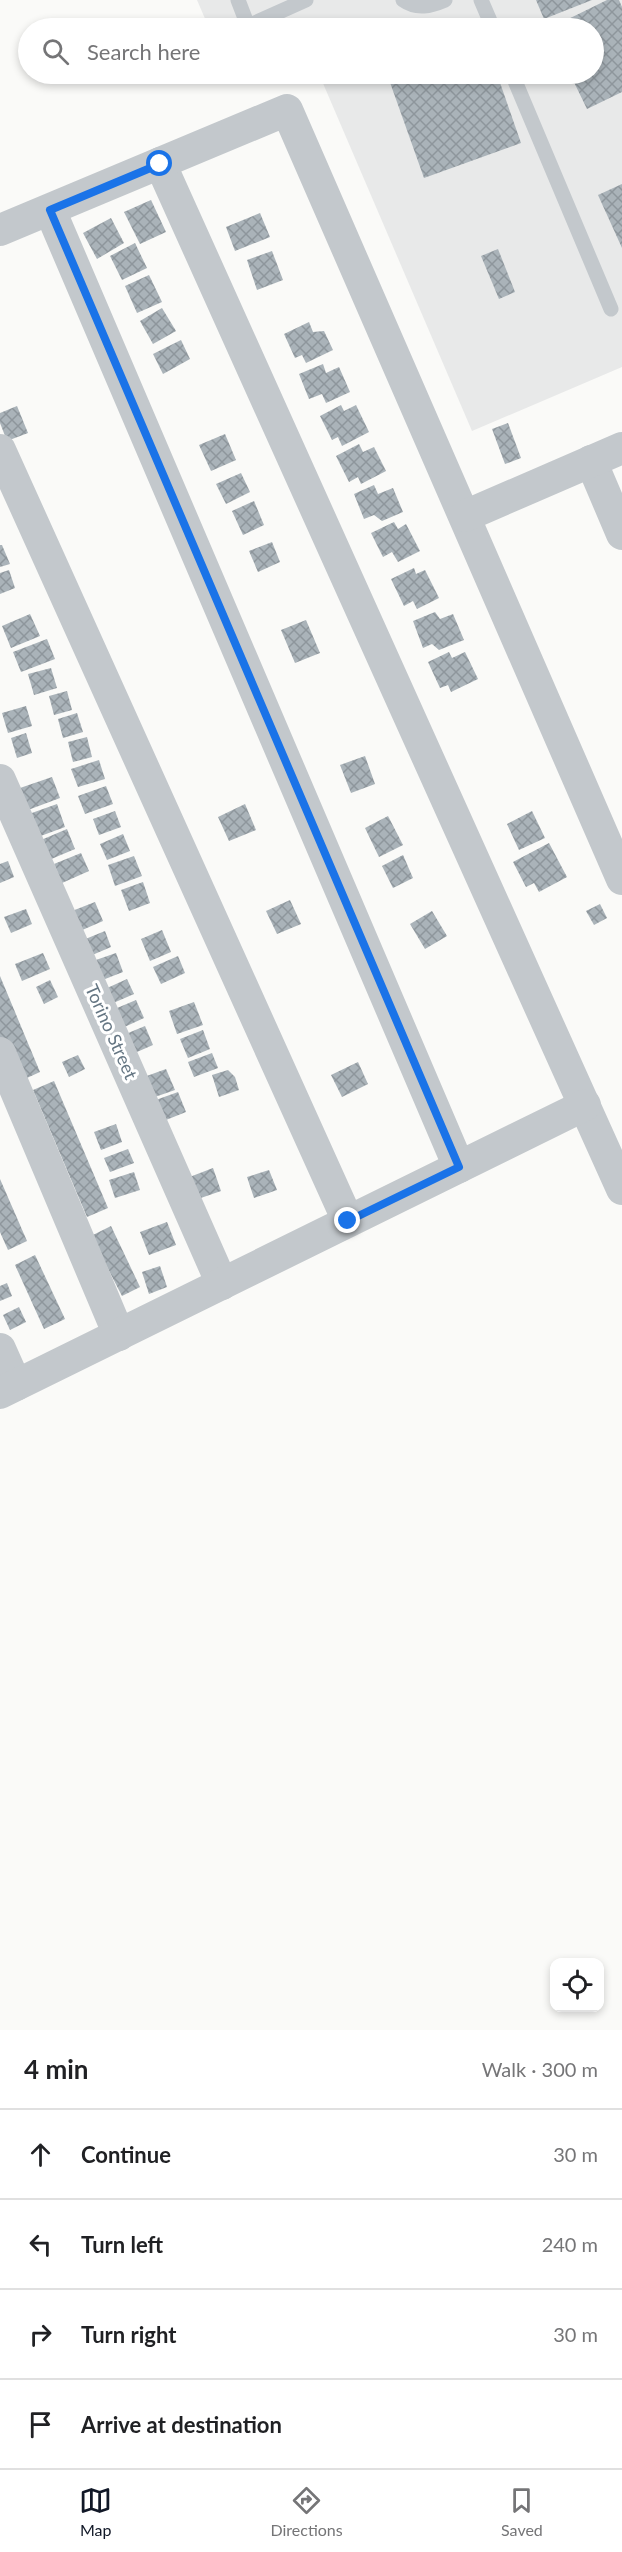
<!DOCTYPE html>
<meta charset="utf-8">
<style>
body{margin:0;font-family:Lato,sans-serif;background:#f2f2f2;color:#202124}
.controls{position:absolute;right:18px;bottom:18px;display:grid;overflow:hidden;border-radius:12px;box-shadow:0 3px 9px #0003}
.controls button{width:54px;height:54px;display:grid;place-items:center;padding:0;border:0;border-bottom:2px solid #e0e0e0;background:#fff;color:#202124;font:30px sans-serif}
.stop{position:absolute;width:18px;height:18px;margin:-14px;border:4px solid #1a73e8;border-radius:50%;background:#fff}
.stop.end{background:#1a73e8;border-color:#fff;box-shadow:0 2px 6px #0008}
.list{margin:0;padding:0;list-style:none}
h2{display:flex;justify-content:space-between;align-items:center;height:78px;margin:0;padding:0 24px;font-size:26px}
h2 small{font-size:20px;font-weight:400;color:#757577}
.list li{display:grid;grid-template-columns:39px 1fr auto;gap:18px;align-items:center;box-sizing:border-box;height:90px;padding:0 24px;border-top:2px solid #e0e0e0}
.list b{display:block;font-size:22px;white-space:nowrap}
.list em{font-size:20px;font-style:normal;color:#757577}
.icon{flex:none;width:33px;height:33px;fill:none;stroke:currentColor;stroke-width:2;stroke-linecap:round;stroke-linejoin:round}
.map{position:relative;flex:none;width:622px;height:2030px;overflow:hidden}
.search{position:absolute;background:#fff;box-shadow:0 3px 9px #0003;left:18px;right:18px;top:18px;height:66px;display:flex;align-items:center;gap:15px;box-sizing:border-box;padding:0 21px;border-radius:33px;color:#757577;font-size:22px}
.sheet{height:438px;background:#fff}
nav{display:flex;justify-content:space-around;align-items:center;box-sizing:border-box;height:84px;border-top:2px solid #e0e0e0;background:#fff;font-size:16px;color:#757577}
nav a{display:grid;justify-items:center;gap:3px}
nav .on{color:#111827}
.map>svg:first-child{display:block}
</style>
<div class="map">
<svg width="622" height="2030" viewBox="0 0 622 2030">
<defs>
<pattern id="building-cross-hatch" width="8" height="8" patternUnits="userSpaceOnUse" patternTransform="scale(1.5)"><rect width="8" height="8" fill="#aab3b9"/><path d="M0 0l8 8M0 8l8-8" fill="none" stroke="#8e969c"/></pattern>
</defs>
<rect width="100%" height="100%" fill="#fafaf8"/>
<path fill="#e8e9e9" d="M 197,0 L 622,0 L 622,367 L 472,431 L 319,74 L 594,74 L 594,28 L 209,28 Z"/>
<g fill="url(#building-cross-hatch)">
<path d="M 536,0 L 592,0 L 544,19 Z"/>
<path d="M 607,0 L 619,0 L 622,7 L 622,92 L 587,109 L 570,74 L 594,74 L 594,28 L 550,28 Z"/>
<path d="M 387,74 L 497,74 L 521,143 L 424,178 Z"/>
<path d="M 622,184 L 622,248 L 598,195 Z"/>
<path d="M 151,200 L 166,232 L 140,244 L 124,212 Z"/>
<path d="M 260,213 L 270,237 L 235,251 L 226,227 Z"/>
<path d="M 111,218 L 124,243 L 97,259 L 83,233 Z"/>
<path d="M 135,243 L 147,268 L 122,280 L 110,256 Z"/>
<path d="M 498,249 L 515,292 L 499,299 L 481,256 Z"/>
<path d="M 272,251 L 283,280 L 257,290 L 247,260 Z"/>
<path d="M 149,275 L 162,302 L 137,313 L 125,286 Z"/>
<path d="M 162,308 L 176,331 L 153,344 L 140,321 Z"/>
<path d="M 309,322 L 313,332 L 324,331 L 333,350 L 306,363 L 302,355 L 295,358 L 284,334 Z"/>
<path d="M 181,340 L 190,359 L 163,374 L 153,354 Z"/>
<path d="M 323,364 L 326,373 L 339,367 L 350,392 L 326,403 L 322,394 L 309,399 L 299,374 Z"/>
<path d="M 341,405 L 344,411 L 356,405 L 369,432 L 342,446 L 338,437 L 332,440 L 320,416 Z"/>
<path d="M 17,406 L 28,433 L 7,441 L 0,423 L 0,413 Z"/>
<path d="M 508,423 L 521,458 L 505,464 L 492,429 Z"/>
<path d="M 225,434 L 236,460 L 211,471 L 199,445 Z"/>
<path d="M 359,444 L 363,452 L 374,447 L 386,471 L 361,484 L 358,477 L 349,482 L 336,456 Z"/>
<path d="M 241,473 L 250,492 L 226,504 L 216,484 Z"/>
<path d="M 374,485 L 378,494 L 393,488 L 403,512 L 382,521 L 374,515 L 364,519 L 354,494 Z"/>
<path d="M 254,501 L 264,525 L 243,535 L 232,511 Z"/>
<path d="M 394,522 L 398,529 L 406,524 L 420,551 L 398,562 L 392,552 L 383,557 L 371,533 Z"/>
<path d="M 272,542 L 280,562 L 258,572 L 249,551 Z"/>
<path d="M 0,545 L 2,545 L 10,564 L 0,567 Z"/>
<path d="M 414,568 L 416,574 L 425,570 L 439,598 L 417,609 L 413,601 L 404,606 L 391,579 Z"/>
<path d="M 9,570 L 15,588 L 0,594 L 0,573 Z"/>
<path d="M 435,612 L 440,619 L 453,614 L 464,640 L 439,650 L 432,644 L 423,648 L 413,621 Z"/>
<path d="M 30,614 L 40,636 L 11,648 L 2,626 Z"/>
<path d="M 306,620 L 320,653 L 295,663 L 281,630 Z"/>
<path d="M 47,639 L 55,659 L 21,672 L 13,652 Z"/>
<path d="M 449,652 L 452,658 L 465,652 L 478,679 L 451,692 L 448,685 L 440,688 L 428,662 Z"/>
<path d="M 51,668 L 57,688 L 34,695 L 28,674 Z"/>
<path d="M 67,691 L 72,710 L 54,715 L 49,696 Z"/>
<path d="M 26,706 L 32,726 L 8,733 L 2,713 Z"/>
<path d="M 77,713 L 83,732 L 63,738 L 58,719 Z"/>
<path d="M 26,733 L 32,753 L 17,758 L 11,738 Z"/>
<path d="M 87,737 L 92,757 L 73,762 L 68,742 Z"/>
<path d="M 365,756 L 375,784 L 351,793 L 340,765 Z"/>
<path d="M 99,760 L 105,779 L 78,787 L 71,769 Z"/>
<path d="M 52,777 L 60,798 L 28,810 L 20,788 Z"/>
<path d="M 106,786 L 113,804 L 85,814 L 78,796 Z"/>
<path d="M 57,804 L 65,827 L 38,837 L 29,814 Z"/>
<path d="M 245,804 L 256,830 L 229,841 L 218,817 Z"/>
<path d="M 115,811 L 121,827 L 99,835 L 93,819 Z"/>
<path d="M 532,811 L 545,838 L 519,850 L 507,824 Z"/>
<path d="M 388,816 L 403,845 L 379,857 L 365,828 Z"/>
<path d="M 67,829 L 75,849 L 49,860 L 41,840 Z"/>
<path d="M 123,834 L 130,851 L 107,860 L 100,844 Z"/>
<path d="M 549,843 L 567,877 L 539,892 L 534,883 L 526,887 L 513,862 Z"/>
<path d="M 81,853 L 89,871 L 62,883 L 54,864 Z"/>
<path d="M 403,855 L 413,878 L 393,888 L 382,866 Z"/>
<path d="M 134,856 L 142,876 L 115,886 L 108,865 Z"/>
<path d="M 8,861 L 14,877 L 0,883 L 0,864 Z"/>
<path d="M 143,882 L 150,903 L 129,911 L 121,890 Z"/>
<path d="M 290,900 L 301,924 L 277,934 L 266,911 Z"/>
<path d="M 95,902 L 103,921 L 80,931 L 72,911 Z"/>
<path d="M 600,904 L 607,918 L 594,925 L 586,911 Z"/>
<path d="M 26,909 L 32,924 L 11,933 L 4,917 Z"/>
<path d="M 432,911 L 447,936 L 425,949 L 410,924 Z"/>
<path d="M 162,930 L 171,952 L 150,961 L 141,939 Z"/>
<path d="M 105,931 L 111,947 L 90,956 L 83,940 Z"/>
<path d="M 43,953 L 50,969 L 22,981 L 15,964 Z"/>
<path d="M 116,953 L 123,972 L 100,981 L 93,961 Z"/>
<path d="M 178,956 L 185,973 L 161,984 L 153,967 Z"/>
<path d="M 0,976 L 40,1072 L 16,1083 L 0,1045 Z"/>
<path d="M 127,979 L 134,994 L 111,1004 L 105,989 Z"/>
<path d="M 50,980 L 58,997 L 44,1004 L 36,987 Z"/>
<path d="M 136,1000 L 144,1018 L 118,1030 L 110,1011 Z"/>
<path d="M 194,1002 L 203,1025 L 177,1034 L 169,1011 Z"/>
<path d="M 145,1026 L 153,1045 L 130,1055 L 121,1036 Z"/>
<path d="M 203,1030 L 210,1049 L 188,1058 L 180,1039 Z"/>
<path d="M 212,1053 L 218,1068 L 194,1077 L 188,1062 Z"/>
<path d="M 78,1055 L 85,1069 L 69,1077 L 62,1062 Z"/>
<path d="M 358,1062 L 368,1084 L 342,1097 L 331,1075 Z"/>
<path d="M 166,1069 L 175,1090 L 152,1098 L 144,1077 Z"/>
<path d="M 228,1070 L 235,1077 L 239,1090 L 219,1097 L 212,1075 Z"/>
<path d="M 54,1081 L 108,1208 L 87,1217 L 33,1090 Z"/>
<path d="M 178,1092 L 186,1112 L 161,1122 L 153,1101 Z"/>
<path d="M 116,1124 L 122,1142 L 101,1150 L 94,1132 Z"/>
<path d="M 128,1149 L 134,1163 L 110,1172 L 104,1158 Z"/>
<path d="M 213,1168 L 221,1191 L 195,1200 L 187,1178 Z"/>
<path d="M 269,1170 L 277,1190 L 254,1198 L 247,1177 Z"/>
<path d="M 134,1172 L 140,1190 L 115,1198 L 109,1180 Z"/>
<path d="M 0,1179 L 27,1241 L 8,1250 L 0,1232 Z"/>
<path d="M 167,1222 L 176,1245 L 149,1255 L 140,1232 Z"/>
<path d="M 111,1226 L 140,1287 L 122,1296 L 91,1236 Z"/>
<path d="M 35,1255 L 65,1319 L 44,1329 L 15,1265 Z"/>
<path d="M 160,1266 L 167,1287 L 149,1294 L 142,1272 Z"/>
<path d="M 7,1283 L 12,1296 L 0,1301 L 0,1286 Z"/>
<path d="M 19,1307 L 26,1322 L 10,1330 L 3,1315 Z"/>
</g>
<g fill="none" stroke-linecap="round" stroke-linejoin="round">
<g stroke="#c3c8cc" stroke-width="15">
<path d="M 238,0 L 248,26 L 306,0"/>
<path d="M 403,0 C 417,10 431,6 445,0"/>
<path d="M 481,0 L 493,28"/>
<path d="M 512,74 L 611,309"/>
</g>
<g stroke="#c3c8cc" stroke-width="32">
<path d="M 160,163 L 622,1189"/>
<path d="M 50,210 L 459,1167"/>
<path d="M 0,230 L 287,110 L 622,879"/>
<path d="M 0,450 L 348,1221"/>
<path d="M 591,461 L 622,534"/>
<path d="M 465,516 L 622,448"/>
<path d="M 0,780 L 222,1284"/>
<path d="M 0,1053 L 119,1335"/>
<path d="M 0,1349 L 16,1385"/>
<path d="M 0,1393 L 585,1105"/>
</g>
</g>
<g fill="none" stroke-linecap="round" stroke-linejoin="round">
<path stroke="#1a73e8" stroke-width="8" d="M 160,164 L 50,210 L 459,1167 L 348,1221"/>
</g>
<g text-anchor="middle" stroke-width="6" stroke-linejoin="round" paint-order="stroke">
<g font-size="18" fill="#657683" stroke="#fff">
<text transform="translate(111 1032) rotate(66)" y="6">Torino Street</text>
</g>
</g>
</svg>
<div class="controls">
<button><svg class="icon" aria-label="locate" viewBox="0 0 24 24"><circle cx="12" cy="12" r="6"/><path d="M12 2v4M12 18v4M2 12h4M18 12h4"/></svg></button>
</div>
<div class="stop" style="left:160px;top:164px"></div>
<div class="stop end" style="left:348px;top:1221px"></div>
<div class="search"><svg class="icon" aria-label="search" viewBox="0 0 24 24"><circle cx="10" cy="10" r="6"/><path d="M15 15l6 6"/></svg>Search here</div>
</div>
<section class="sheet">
<h2>4 min<small>Walk · 300 m</small></h2>
<ul class="list">
<li><svg class="icon" aria-label="ahead" viewBox="0 0 24 24"><path d="M12 20V5M6 11l6-6 6 6"/></svg><div><b>Continue</b></div><em>30 m</em></li>
<li><svg class="icon" aria-label="left" viewBox="0 0 24 24"><path d="M17 20v-9H6M10 6l-5 5 5 5"/></svg><div><b>Turn left</b></div><em>240 m</em></li>
<li><svg class="icon" aria-label="right" viewBox="0 0 24 24"><path d="M7 20v-9h11M14 6l5 5-5 5"/></svg><div><b>Turn right</b></div><em>30 m</em></li>
<li><svg class="icon" aria-label="arrive" viewBox="0 0 24 24"><path d="M6 21V4h12l-3 4 3 4H6"/></svg><div><b>Arrive at destination</b></div></li>
</ul>
</section>
<nav>
<a class="on"><svg class="icon" aria-label="map" viewBox="0 0 24 24"><path d="M3 6l6-2 6 2 6-2v14l-6 2-6-2-6 2zM9 4v14M15 6v14"/></svg>Map</a>
<a><svg class="icon" aria-label="directions" viewBox="0 0 24 24"><path d="M12 3l9 9-9 9-9-9zM9 14v-3h6M13 9l2 2-2 2"/></svg>Directions</a>
<a><svg class="icon" aria-label="saved" viewBox="0 0 24 24"><path d="M7 4h10v16l-5-4-5 4z"/></svg>Saved</a>
</nav>
